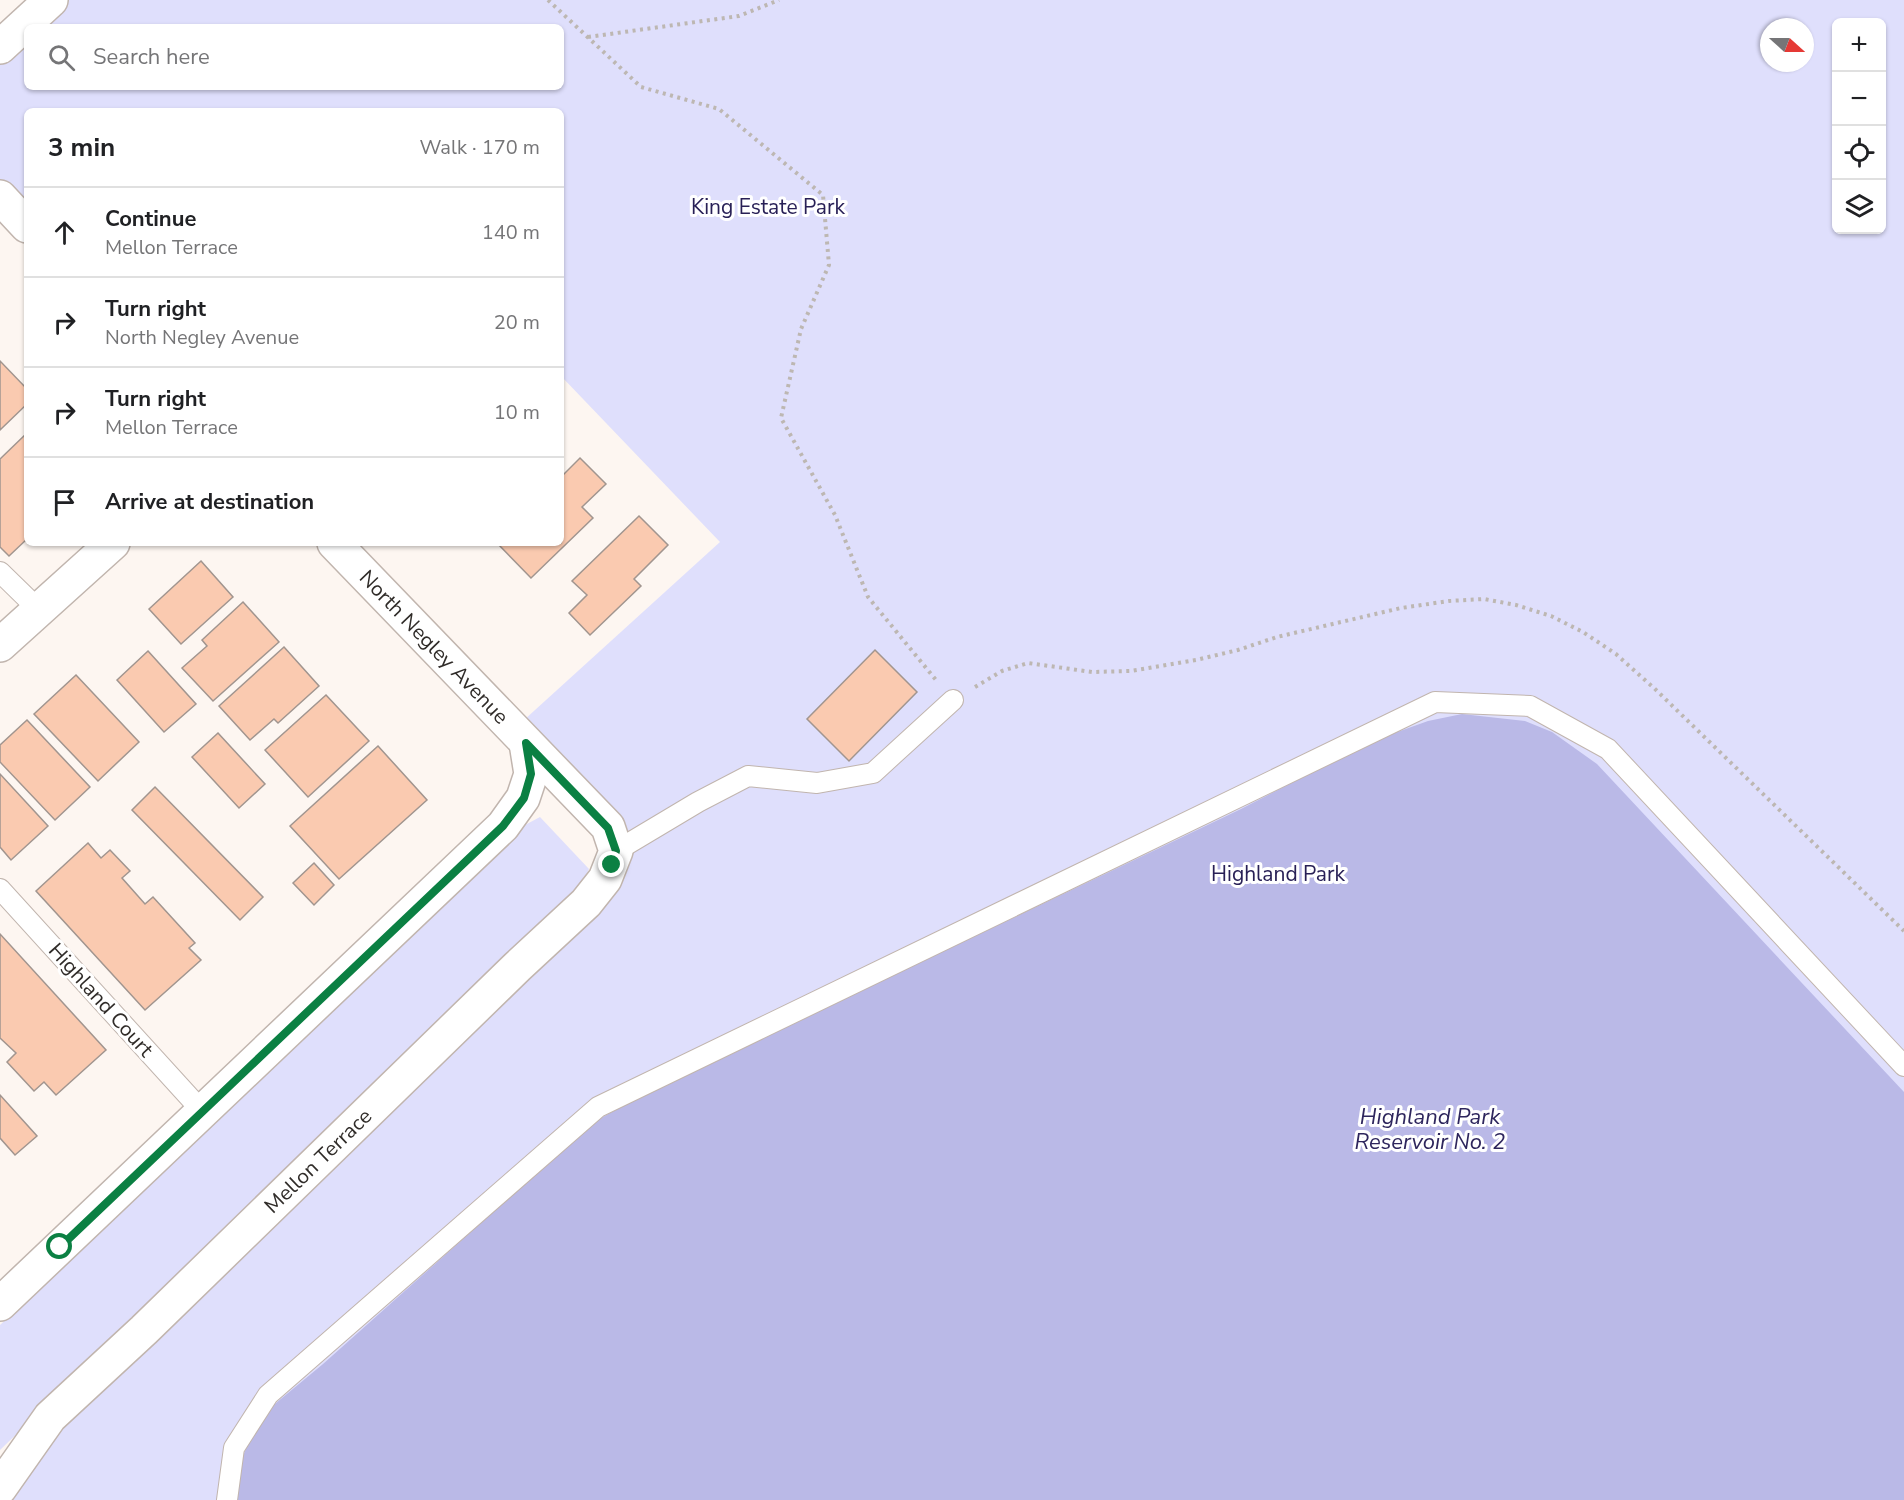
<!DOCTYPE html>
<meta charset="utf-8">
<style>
body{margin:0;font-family:"Nunito Sans",sans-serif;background:#f2f2f2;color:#202124}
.controls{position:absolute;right:18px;top:18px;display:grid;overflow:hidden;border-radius:9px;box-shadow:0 2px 4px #0004}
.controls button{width:54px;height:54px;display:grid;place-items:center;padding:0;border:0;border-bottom:2px solid #e0e0e0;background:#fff;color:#202124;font:30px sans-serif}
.compass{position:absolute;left:1760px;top:18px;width:54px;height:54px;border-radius:50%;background:#fff;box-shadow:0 2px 4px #0004;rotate:111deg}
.stop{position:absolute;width:18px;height:18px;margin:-14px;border:4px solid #0b8043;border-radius:50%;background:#fff}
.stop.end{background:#0b8043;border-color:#fff;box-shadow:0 2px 6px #0008}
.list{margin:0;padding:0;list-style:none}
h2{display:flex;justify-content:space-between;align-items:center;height:78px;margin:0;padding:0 24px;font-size:26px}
h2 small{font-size:20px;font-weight:400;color:#757577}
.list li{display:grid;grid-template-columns:39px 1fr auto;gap:18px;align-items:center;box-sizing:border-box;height:90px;padding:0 24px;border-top:2px solid #e0e0e0}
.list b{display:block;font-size:22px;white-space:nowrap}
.list p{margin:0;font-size:20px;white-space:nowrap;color:#757577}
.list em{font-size:20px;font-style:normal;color:#757577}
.icon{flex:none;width:33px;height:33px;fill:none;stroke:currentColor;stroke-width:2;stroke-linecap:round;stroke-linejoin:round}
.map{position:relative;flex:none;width:1904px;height:1500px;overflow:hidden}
.search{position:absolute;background:#fff;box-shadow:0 2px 4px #0004;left:24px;top:24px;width:540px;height:66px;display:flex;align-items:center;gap:15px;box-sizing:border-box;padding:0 21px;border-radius:9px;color:#757577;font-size:22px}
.panel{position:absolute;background:#fff;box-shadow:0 2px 4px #0004;left:24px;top:108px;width:540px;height:438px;border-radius:9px}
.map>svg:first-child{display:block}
</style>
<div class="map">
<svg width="1904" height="1500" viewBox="0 0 1904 1500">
<rect width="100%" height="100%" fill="#fdf6f1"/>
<g fill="#dfdffc" fill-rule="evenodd">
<path d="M 51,0 L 1904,0 L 1904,1500 L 0,1500 L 0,1488 L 616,851 L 513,730 L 720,542 L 561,376 L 561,111 L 27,111 L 27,226 L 0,197 L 0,47 ZM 1836,22 L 1882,22 L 1882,230 L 1836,230 ZM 27,27 L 561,27 L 561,87 L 27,87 ZM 1769,27 L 1805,27 L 1805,63 L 1769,63 Z"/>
<path d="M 540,817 L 589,869 L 581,886 L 563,910 L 0,1450 L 0,1325 L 509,837 L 525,825 Z"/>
</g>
<path fill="#bab9e7" d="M 1462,714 L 1525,721 L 1552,732 L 1597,764 L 1904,1092 L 1904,1500 L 233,1500 L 240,1464 L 247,1446 L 270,1408 L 323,1364 L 594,1122 L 646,1093 L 1241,809 L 1375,740 L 1428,721 Z"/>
<g fill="#facab0" stroke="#a1958f" stroke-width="1.5">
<path d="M 0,361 L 27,389 L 27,404 L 0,430 Z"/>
<path d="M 27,433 L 27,539 L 9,556 L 0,547 L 0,459 Z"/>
<path d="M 580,458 L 606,484 L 582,507 L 593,518 L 531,578 L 497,543 L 561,543 L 561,477 Z"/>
<path d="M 639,516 L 668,545 L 634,579 L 641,586 L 590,635 L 569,613 L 587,595 L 572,581 Z"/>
<path d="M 201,561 L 233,597 L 181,644 L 149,609 Z"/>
<path d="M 243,602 L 279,642 L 213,701 L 182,668 L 207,646 L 202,640 Z"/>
<path d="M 284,647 L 319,686 L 278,723 L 274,719 L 250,740 L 219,706 Z"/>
<path d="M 875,650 L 917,692 L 849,761 L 807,719 Z"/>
<path d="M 148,651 L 196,704 L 164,732 L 117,680 Z"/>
<path d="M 76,675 L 139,742 L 98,781 L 34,714 Z"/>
<path d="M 326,695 L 369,741 L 308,797 L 265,750 Z"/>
<path d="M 27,720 L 90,787 L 55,820 L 0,762 L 0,745 Z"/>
<path d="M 218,733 L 265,784 L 239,808 L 192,757 Z"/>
<path d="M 378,746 L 427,800 L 339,879 L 290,826 Z"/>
<path d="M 0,774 L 48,826 L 11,860 L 0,847 Z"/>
<path d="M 155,787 L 263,897 L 240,920 L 132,810 Z"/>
<path d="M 88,843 L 101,858 L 110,850 L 130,871 L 122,878 L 145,904 L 153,897 L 195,943 L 189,948 L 201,960 L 145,1010 L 36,891 Z"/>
<path d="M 314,863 L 334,885 L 314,905 L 293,883 Z"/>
<path d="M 0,934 L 106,1050 L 56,1095 L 44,1082 L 34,1091 L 7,1062 L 16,1053 L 0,1038 Z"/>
<path d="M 0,1095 L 37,1136 L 15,1155 L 0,1138 Z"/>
</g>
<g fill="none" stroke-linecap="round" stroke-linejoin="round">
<defs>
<g id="lane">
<path d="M 0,572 L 39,610"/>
<path d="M 616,851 L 698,802 L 748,776 L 817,783 L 873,773 L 953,700"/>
<path d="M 0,889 L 202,1111"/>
<path d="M 227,1500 L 234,1448 L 268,1395 L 598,1107 L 1435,702 L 1530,706 L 1608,749 L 1904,1066"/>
</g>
<g id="street">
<path d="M 0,47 L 51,0"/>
<path d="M 0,645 L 113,543"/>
</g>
<g id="secondary">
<path d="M 0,197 L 27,226"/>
<path d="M 0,1304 L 503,826 L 523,798 L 531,774 L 526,743"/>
<path d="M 0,1488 L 50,1417 L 144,1330 L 517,967 L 586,903 L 605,879 L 616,851 L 608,827 L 334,543"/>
</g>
</defs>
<use href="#lane" stroke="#c1b5ae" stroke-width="22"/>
<use href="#street" stroke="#c1b5ae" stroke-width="36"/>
<use href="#secondary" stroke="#c1b5ae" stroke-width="36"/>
<g stroke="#bdb7b2" stroke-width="4" stroke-dasharray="3 4.5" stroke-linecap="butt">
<path d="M 548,0 L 641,87 L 719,109 L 823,195 L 829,265 L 801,329 L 781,418 L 835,515 L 868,597 L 936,680"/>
<path d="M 588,37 L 739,16 L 779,0"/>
<path d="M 975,687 L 1002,671 L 1028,663 L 1092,672 L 1131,671 L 1196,660 L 1238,650 L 1277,637 L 1401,608 L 1449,601 L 1484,599 L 1516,605 L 1551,616 L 1583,632 L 1616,654 L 1654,688 L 1904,931"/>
</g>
<use href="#lane" stroke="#fff" stroke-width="20"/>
<use href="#street" stroke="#fff" stroke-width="33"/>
<use href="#secondary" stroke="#fff" stroke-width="33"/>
</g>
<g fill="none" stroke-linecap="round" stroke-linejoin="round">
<path stroke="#0b8043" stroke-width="8" d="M 60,1247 L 503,826 L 524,798 L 531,774 L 526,743 L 608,828 L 616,851 L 612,865"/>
</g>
<g text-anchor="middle" stroke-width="6" stroke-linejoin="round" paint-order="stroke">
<g font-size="21" fill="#282056" stroke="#fff">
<text x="768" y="214">King Estate Park</text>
<text x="1278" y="881">Highland Park</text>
</g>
<g font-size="21" fill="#302c29" stroke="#fff">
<text transform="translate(434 647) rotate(46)" y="7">North Negley Avenue</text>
<text transform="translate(101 1000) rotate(48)" y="7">Highland Court</text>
<text transform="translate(318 1161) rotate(-44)" y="7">Mellon Terrace</text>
</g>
<g font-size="22" font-style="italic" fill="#2e265d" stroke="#fff">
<text x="1430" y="1124">Highland Park<tspan x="1430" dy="25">Reservoir No. 2</tspan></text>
</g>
</g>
</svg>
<div class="controls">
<button>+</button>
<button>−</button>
<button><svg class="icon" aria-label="locate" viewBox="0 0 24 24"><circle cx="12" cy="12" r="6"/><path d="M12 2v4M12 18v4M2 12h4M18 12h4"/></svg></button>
<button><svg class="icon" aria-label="layers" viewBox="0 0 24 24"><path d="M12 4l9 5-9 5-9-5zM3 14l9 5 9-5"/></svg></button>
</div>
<svg class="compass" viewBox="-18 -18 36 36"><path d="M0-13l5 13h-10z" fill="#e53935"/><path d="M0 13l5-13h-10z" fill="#757577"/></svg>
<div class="stop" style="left:60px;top:1247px"></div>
<div class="stop end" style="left:612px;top:865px"></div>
<div class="search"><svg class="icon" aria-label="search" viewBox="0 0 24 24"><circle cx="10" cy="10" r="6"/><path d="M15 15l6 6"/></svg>Search here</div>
<section class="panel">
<h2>3 min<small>Walk · 170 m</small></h2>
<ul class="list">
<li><svg class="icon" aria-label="ahead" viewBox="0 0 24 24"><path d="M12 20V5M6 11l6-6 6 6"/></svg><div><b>Continue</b><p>Mellon Terrace</p></div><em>140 m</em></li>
<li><svg class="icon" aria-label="right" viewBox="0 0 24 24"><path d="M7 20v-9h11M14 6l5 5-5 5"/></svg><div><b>Turn right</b><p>North Negley Avenue</p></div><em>20 m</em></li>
<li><svg class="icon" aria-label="right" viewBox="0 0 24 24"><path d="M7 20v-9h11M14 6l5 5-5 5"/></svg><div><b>Turn right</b><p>Mellon Terrace</p></div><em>10 m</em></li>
<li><svg class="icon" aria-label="arrive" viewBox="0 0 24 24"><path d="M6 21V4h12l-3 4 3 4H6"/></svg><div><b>Arrive at destination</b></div></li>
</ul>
</section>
</div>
